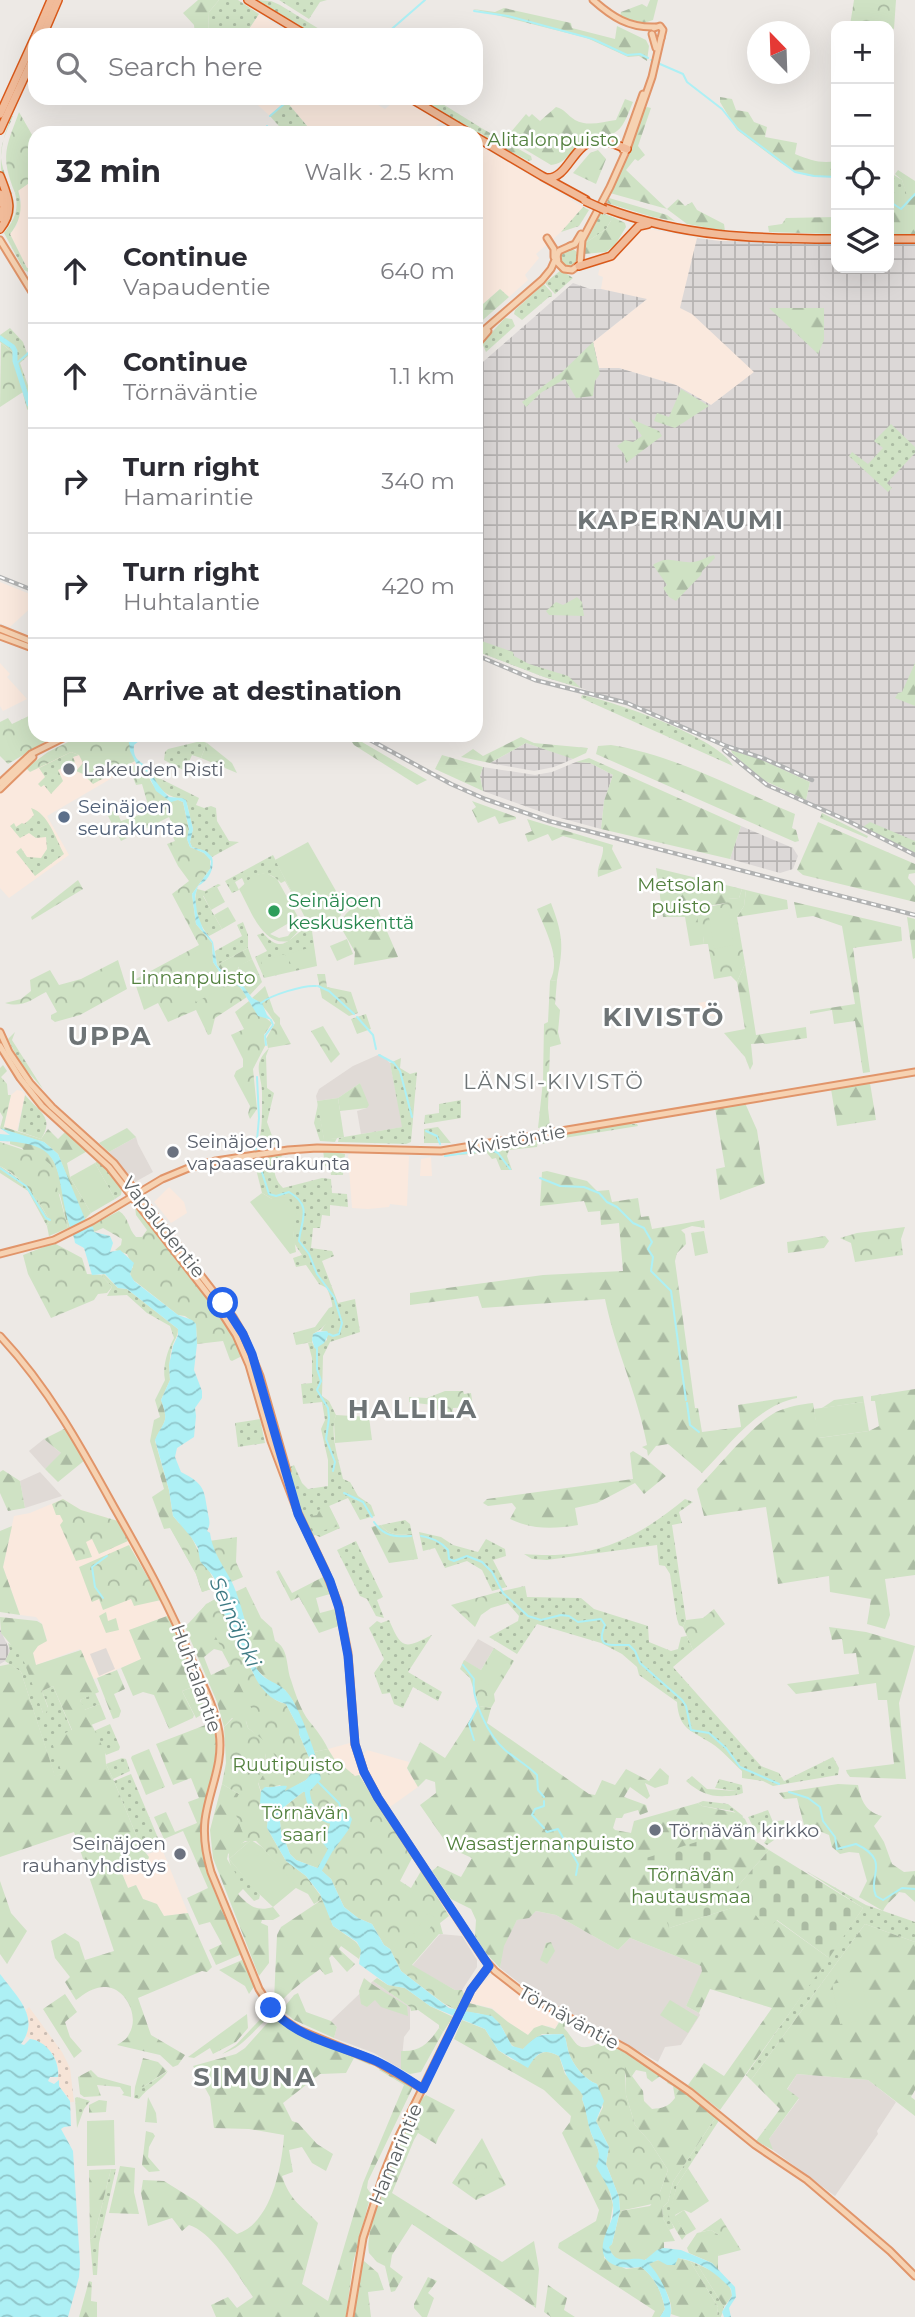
<!DOCTYPE html>
<meta charset="utf-8">
<style>
body{margin:0;font-family:Montserrat,sans-serif;background:#f7f7f7;color:#2b2b33}
.controls{position:absolute;right:21px;top:21px;display:grid;overflow:hidden;border-radius:14px;box-shadow:0 7px 28px #0002}
.controls button{width:63px;height:63px;display:grid;place-items:center;padding:0;border:0;border-bottom:2px solid #e1e1e2;background:#fff;color:#2b2b33;font:35px sans-serif}
.compass{position:absolute;left:747px;top:21px;width:63px;height:63px;border-radius:50%;background:#fff;box-shadow:0 7px 28px #0002;rotate:337deg}
.stop{position:absolute;width:21px;height:21px;margin:-16px;border:5px solid #2563eb;border-radius:50%;background:#fff}
.stop.end{background:#2563eb;border-color:#fff;box-shadow:0 2px 7px #0008}
.list{margin:0;padding:0;list-style:none}
h2{display:flex;justify-content:space-between;align-items:center;height:91px;margin:0;padding:0 28px;font-size:30px}
h2 small{font-size:23px;font-weight:400;color:#7c7c81}
.list li{display:grid;grid-template-columns:46px 1fr auto;gap:21px;align-items:center;box-sizing:border-box;height:105px;padding:0 28px;border-top:2px solid #e1e1e2}
.list b{display:block;font-size:26px;white-space:nowrap}
.list p{margin:0;font-size:23px;white-space:nowrap;color:#7c7c81}
.list em{font-size:23px;font-style:normal;color:#7c7c81}
.icon{flex:none;width:38px;height:38px;fill:none;stroke:currentColor;stroke-width:2;stroke-linecap:round;stroke-linejoin:round}
.map{position:relative;flex:none;width:915px;height:2317px;overflow:hidden}
.search{position:absolute;background:#fff;box-shadow:0 7px 28px #0002;left:28px;top:28px;width:455px;height:77px;display:flex;align-items:center;gap:18px;box-sizing:border-box;padding:0 24px;border-radius:21px;color:#7c7c81;font-size:26px}
.panel{position:absolute;background:#fff;box-shadow:0 7px 28px #0002;left:28px;top:126px;width:455px;height:616px;border-radius:21px}
.map>svg:first-child{display:block}
</style>
<div class="map">
<svg width="915" height="2317" viewBox="0 0 915 2317">
<defs>
<pattern id="industrial-grid" width="8" height="8" patternUnits="userSpaceOnUse" patternTransform="scale(1.75)"><rect width="8" height="8" fill="#dcd8d7"/><path d="M0 4h8M4 0v8" fill="none" stroke="#b6b3b2"/></pattern>
<pattern id="grass-dots" width="8" height="8" patternUnits="userSpaceOnUse" patternTransform="scale(1.75)"><rect width="8" height="8" fill="#cfe2c4"/><path d="M2 2h.1M6 6h.1" fill="none" stroke="#abbba3" stroke-width="1.8" stroke-linecap="round"/></pattern>
<pattern id="forest-firs" width="22" height="20" patternUnits="userSpaceOnUse" patternTransform="scale(1.75)"><rect width="22" height="20" fill="#cfe2c4"/><path d="M5 1l3.5 6h-7zM16 11l3.5 6h-7z" fill="#abbba3"/></pattern>
<pattern id="sand-dots" width="8" height="8" patternUnits="userSpaceOnUse" patternTransform="scale(1.75)"><rect width="8" height="8" fill="#f6e4d7"/><path d="M2 2h.1M6 6h.1" fill="none" stroke="#cabcb2" stroke-width="1.8" stroke-linecap="round"/></pattern>
<pattern id="cemetery-stones" width="16" height="16" patternUnits="userSpaceOnUse" patternTransform="scale(1.75)"><rect width="16" height="16" fill="#cfe2c4"/><path d="M2 7V4a2 2 0 0 1 4 0v3zM10 15v-3a2 2 0 0 1 4 0v3z" fill="#abbba3"/></pattern>
<pattern id="park-crowns" width="20" height="18" patternUnits="userSpaceOnUse" patternTransform="scale(1.75)"><rect width="20" height="18" fill="#cfe2c4"/><path d="M2 6a3 3 0 1 1 6 0M12 15a3 3 0 1 1 6 0" fill="none" stroke="#abbba3"/></pattern>
<pattern id="water-waves" width="16" height="10" patternUnits="userSpaceOnUse" patternTransform="scale(1.75)"><rect width="16" height="10" fill="#adf0f5"/><path d="M0 5q4-4 8 0t8 0" fill="none" stroke="#90c6ca"/></pattern>
</defs>
<rect width="100%" height="100%" fill="#ede9e5"/>
<g fill="#fae9de">
<path d="M 259,14 L 292,35 L 245,35 Z"/>
<path d="M 250,98 L 366,98 L 385,109 L 396,100 L 404,98 L 441,122 L 428,133 L 313,133 L 286,101 L 270,116 Z"/>
<path d="M 476,143 L 583,207 L 569,225 L 536,254 L 539,258 L 525,275 L 528,280 L 509,297 L 500,289 L 483,304 L 480,303 L 476,306 Z"/>
<path d="M 35,179 L 35,267 L 30,269 L 27,268 L 10,234 L 17,225 L 21,200 L 18,190 Z"/>
<path d="M 644,228 L 697,238 L 836,241 L 836,268 L 704,324 L 754,371 L 753,374 L 711,405 L 676,385 L 619,368 L 599,368 L 593,342 L 646,300 L 601,289 L 603,277 L 598,275 L 600,266 L 617,257 L 640,230 Z"/>
<path d="M 0,582 L 35,596 L 35,604 L 10,627 L 0,623 Z"/>
<path d="M 0,663 L 10,674 L 7,677 L 27,699 L 3,711 L 0,706 Z"/>
<path d="M 82,735 L 132,756 L 136,764 L 47,816 L 69,855 L 9,898 L 0,888 L 0,792 L 35,760 Z"/>
<path d="M 717,1000 L 719,1015 L 710,1016 L 698,1003 Z"/>
<path d="M 17,1090 L 22,1091 L 25,1095 L 17,1131 L 4,1127 L 11,1095 Z"/>
<path d="M 354,1152 L 409,1156 L 407,1206 L 390,1204 L 389,1207 L 368,1209 L 352,1208 L 348,1155 Z"/>
<path d="M 431,1157 L 432,1176 L 420,1176 L 421,1159 Z"/>
<path d="M 169,1187 L 184,1202 L 187,1213 L 171,1223 L 154,1202 Z"/>
<path d="M 63,1499 L 81,1510 L 118,1521 L 167,1616 L 130,1630 L 142,1659 L 94,1679 L 80,1649 L 36,1665 L 33,1653 L 38,1645 L 47,1640 L 42,1624 L 36,1617 L 20,1615 L 3,1567 L 14,1516 L 30,1513 Z"/>
<path d="M 350,1743 L 359,1771 L 359,1775 L 355,1777 L 342,1766 L 338,1765 L 328,1749 Z"/>
<path d="M 367,1750 L 409,1762 L 407,1769 L 418,1787 L 390,1807 L 370,1776 L 363,1756 Z"/>
<path d="M 162,1849 L 188,1913 L 164,1916 L 152,1902 L 143,1899 L 136,1885 L 128,1888 L 119,1866 L 128,1862 L 131,1864 L 148,1860 L 148,1854 Z"/>
<path d="M 493,1974 L 518,1994 L 561,2017 L 555,2029 L 549,2026 L 534,2028 L 528,2035 L 508,2022 L 492,2008 L 469,2003 L 480,1986 Z"/>
</g>
<g fill="url(#industrial-grid)">
<path d="M 697,238 L 720,241 L 836,242 L 836,268 L 889,268 L 889,243 L 915,243 L 915,854 L 806,800 L 810,782 L 760,759 L 731,750 L 636,708 L 581,688 L 544,677 L 476,651 L 476,368 L 573,283 L 590,289 L 601,289 L 647,299 L 593,342 L 599,368 L 619,368 L 676,385 L 711,405 L 754,372 L 692,314 L 680,308 Z"/>
<path d="M 526,743 L 560,754 L 573,759 L 554,767 L 534,771 L 490,763 Z"/>
<path d="M 576,762 L 590,763 L 613,775 L 604,801 L 601,829 L 553,816 L 483,791 L 480,776 L 483,767 L 535,775 L 552,772 Z"/>
<path d="M 741,826 L 793,848 L 798,856 L 793,869 L 780,873 L 730,859 Z"/>
<path d="M 0,1629 L 10,1651 L 5,1661 L 0,1664 Z"/>
</g>
<g fill="#e0dad6">
<path d="M 380,1054 L 390,1063 L 403,1127 L 361,1134 L 357,1111 L 367,1108 L 360,1083 L 338,1098 L 317,1101 L 316,1096 L 319,1089 L 353,1066 Z"/>
<path d="M 136,1137 L 138,1144 L 153,1172 L 135,1182 L 109,1152 Z"/>
<path d="M 44,1439 L 62,1454 L 45,1469 L 29,1451 Z"/>
<path d="M 40,1472 L 62,1496 L 25,1508 L 20,1481 Z"/>
<path d="M 478,1639 L 494,1648 L 481,1670 L 464,1661 Z"/>
<path d="M 106,1648 L 115,1669 L 99,1676 L 90,1654 Z"/>
<path d="M 536,1911 L 556,1915 L 618,1950 L 630,1938 L 701,1966 L 703,1971 L 686,2006 L 699,2013 L 700,2015 L 681,2045 L 665,2047 L 658,2062 L 530,1991 L 500,1968 L 503,1946 L 517,1920 L 529,1917 Z"/>
<path d="M 440,1934 L 462,1936 L 477,1960 L 477,1967 L 462,1990 L 455,1990 L 412,1966 Z"/>
<path d="M 373,1981 L 410,2007 L 410,2029 L 404,2037 L 401,2069 L 374,2053 L 334,2038 L 337,2027 L 331,2021 Z"/>
<path d="M 797,2074 L 868,2080 L 896,2102 L 877,2131 L 878,2134 L 835,2196 L 773,2150 L 769,2145 L 769,2139 L 799,2099 L 787,2090 Z"/>
</g>
<g fill="url(#grass-dots)">
<path d="M 219,0 L 238,0 L 259,14 L 245,35 L 208,35 L 209,12 Z"/>
<path d="M 257,0 L 271,1 L 280,5 L 329,35 L 314,35 Z"/>
<path d="M 279,0 L 327,0 L 320,2 L 309,19 Z"/>
<path d="M 419,98 L 433,98 L 483,129 L 480,135 Z"/>
<path d="M 286,101 L 313,133 L 285,133 L 270,116 Z"/>
<path d="M 12,116 L 13,116 C 8,129 0,143 1,158 C 4,185 28,207 3,231 C 21,201 7,198 1,169 C 0,150 4,133 12,116 Z"/>
<path d="M 889,172 L 902,180 L 908,197 L 889,196 Z"/>
<path d="M 18,190 C 23,207 21,220 10,234 L 27,268 L 35,267 L 35,270 L 30,273 L 24,270 L 4,233 C 15,220 19,209 15,193 Z"/>
<path d="M 583,207 L 589,210 L 579,226 L 561,232 Z"/>
<path d="M 601,213 L 613,217 L 606,229 L 584,244 L 598,215 Z"/>
<path d="M 568,248 C 576,249 579,253 579,261 L 573,268 L 566,268 L 561,263 L 560,255 Z"/>
<path d="M 561,270 L 573,278 L 555,294 L 545,283 Z"/>
<path d="M 544,284 L 552,293 L 552,297 L 549,297 L 522,320 L 514,314 L 515,310 Z"/>
<path d="M 505,318 L 512,319 L 515,326 L 486,352 L 482,343 Z"/>
<path d="M 10,328 L 23,342 L 28,356 L 20,363 L 35,405 L 35,418 L 27,409 L 12,352 L 0,342 L 0,335 Z"/>
<path d="M 891,424 L 915,447 L 915,453 L 887,483 L 892,488 L 888,492 L 849,456 L 852,452 L 868,464 L 883,448 L 874,441 Z"/>
<path d="M 476,639 L 513,652 L 514,656 L 529,664 L 568,676 L 581,688 L 544,677 L 476,651 Z"/>
<path d="M 582,695 C 616,702 717,737 733,766 L 581,698 Z"/>
<path d="M 201,741 L 207,743 L 201,758 L 192,755 L 185,771 L 164,760 L 165,752 L 168,749 Z"/>
<path d="M 71,752 L 79,755 L 73,757 L 75,762 L 58,770 L 63,781 L 51,794 L 44,785 L 41,787 L 38,784 L 45,777 L 39,768 Z"/>
<path d="M 153,775 L 199,798 L 196,805 L 204,808 L 211,806 L 216,808 L 217,821 L 229,841 L 239,842 L 212,857 L 202,850 L 192,847 L 190,842 L 193,829 L 186,800 C 171,798 157,791 153,775 Z"/>
<path d="M 31,808 C 48,813 56,839 64,854 L 35,876 L 16,852 L 21,848 L 27,857 L 41,858 L 47,849 L 46,837 L 36,838 L 29,833 L 20,838 L 10,826 L 14,823 L 16,827 L 22,823 L 24,824 L 28,821 L 34,815 Z"/>
<path d="M 870,822 L 915,841 L 915,854 L 863,827 Z"/>
<path d="M 273,855 L 296,901 L 285,881 L 281,883 C 269,870 255,871 245,885 L 242,878 L 235,882 L 239,890 L 232,893 L 225,881 Z"/>
<path d="M 218,884 L 221,885 L 203,896 L 222,929 L 209,936 C 198,924 192,905 197,889 L 205,891 Z"/>
<path d="M 243,922 L 248,935 L 248,948 L 217,965 L 215,951 L 242,936 L 237,925 Z"/>
<path d="M 304,929 L 312,931 L 317,966 L 264,978 L 255,957 L 267,951 L 257,935 L 263,933 C 282,955 288,939 304,929 Z"/>
<path d="M 15,1032 L 12,1040 L 43,1089 L 20,1063 L 8,1039 Z"/>
<path d="M 269,1048 L 266,1056 L 267,1088 L 274,1093 L 267,1122 L 275,1144 L 257,1148 C 263,1131 262,1112 262,1093 C 262,1074 251,1066 269,1048 Z"/>
<path d="M 401,1058 L 400,1068 L 410,1074 L 417,1072 L 411,1142 L 406,1144 L 338,1142 L 339,1138 L 344,1137 L 402,1127 L 390,1063 Z"/>
<path d="M 25,1095 C 39,1112 55,1117 41,1139 L 18,1131 Z"/>
<path d="M 461,1100 L 461,1118 L 424,1124 L 425,1115 L 439,1113 L 439,1104 Z"/>
<path d="M 318,1104 L 324,1139 L 337,1138 L 335,1142 L 320,1141 L 314,1123 Z"/>
<path d="M 624,1124 L 637,1124 L 638,1126 L 564,1138 L 542,1144 L 542,1139 Z"/>
<path d="M 438,1127 L 451,1143 L 424,1143 L 424,1129 Z"/>
<path d="M 538,1141 L 537,1147 L 509,1150 L 507,1156 L 512,1170 L 501,1170 L 496,1158 L 492,1159 L 487,1153 L 443,1156 Z"/>
<path d="M 281,1153 L 282,1156 L 274,1164 C 274,1174 276,1181 283,1188 L 322,1178 L 331,1179 L 332,1193 L 347,1194 L 348,1207 L 330,1205 L 330,1216 L 322,1215 L 320,1228 L 313,1228 L 311,1248 L 332,1251 L 334,1256 L 322,1261 L 338,1303 L 355,1299 L 360,1332 L 330,1342 L 323,1356 L 322,1396 L 329,1401 L 336,1415 C 329,1434 339,1460 343,1479 L 350,1482 L 358,1496 L 371,1505 L 375,1516 L 360,1520 L 348,1498 L 329,1506 L 340,1528 L 320,1537 L 315,1535 L 311,1537 L 297,1502 L 288,1468 L 294,1465 L 302,1483 L 308,1489 L 328,1486 L 328,1460 L 321,1429 L 325,1420 L 322,1402 L 303,1404 L 301,1384 L 312,1383 L 312,1358 L 308,1343 L 312,1342 L 315,1348 L 327,1340 L 327,1331 L 321,1331 C 334,1311 336,1312 327,1288 L 319,1284 L 306,1265 L 296,1267 L 293,1258 L 302,1255 L 294,1243 L 293,1231 L 279,1200 L 272,1199 L 262,1193 L 253,1157 Z"/>
<path d="M 99,1160 L 122,1188 L 121,1195 L 115,1199 L 95,1163 Z"/>
<path d="M 0,1166 L 29,1186 L 50,1221 L 47,1226 L 28,1191 L 0,1173 Z"/>
<path d="M 104,1274 L 118,1288 L 127,1289 L 178,1329 C 178,1337 174,1340 172,1347 C 169,1358 169,1369 170,1380 L 165,1380 C 162,1366 168,1349 174,1338 L 170,1326 L 147,1313 L 127,1295 L 107,1296 L 112,1287 L 101,1275 Z"/>
<path d="M 260,1419 L 265,1443 L 238,1447 L 235,1423 Z"/>
<path d="M 685,1499 L 693,1502 L 679,1512 L 682,1523 L 672,1525 L 686,1620 L 683,1627 L 679,1625 L 677,1619 L 670,1574 L 665,1566 L 659,1565 L 657,1545 L 547,1560 L 532,1559 L 524,1554 C 592,1560 634,1541 685,1499 Z"/>
<path d="M 405,1520 L 410,1524 L 412,1534 C 399,1535 389,1536 381,1525 Z"/>
<path d="M 419,1532 L 441,1537 L 453,1545 L 478,1552 L 486,1539 L 505,1549 L 506,1556 L 493,1560 L 507,1587 L 492,1591 L 482,1570 L 467,1561 L 445,1568 L 435,1548 L 423,1551 Z"/>
<path d="M 356,1541 L 383,1597 L 377,1600 L 384,1618 L 376,1616 L 367,1599 L 360,1596 L 337,1550 Z"/>
<path d="M 525,1586 L 527,1597 L 581,1598 L 594,1609 L 648,1626 L 649,1642 L 671,1651 L 678,1649 L 681,1637 L 687,1636 L 693,1650 L 673,1667 L 761,1766 L 779,1773 L 784,1781 L 833,1757 L 839,1768 L 838,1775 L 773,1786 L 763,1781 L 742,1778 L 742,1771 C 732,1762 722,1750 711,1743 C 691,1730 679,1730 677,1702 L 639,1675 L 637,1667 L 622,1654 L 601,1643 L 537,1624 L 517,1654 L 489,1637 L 518,1621 L 519,1616 L 498,1592 Z"/>
<path d="M 389,1620 C 402,1650 404,1649 432,1635 L 408,1672 L 442,1692 L 438,1701 L 413,1687 L 403,1708 L 394,1704 L 390,1693 L 382,1694 L 374,1673 L 384,1659 L 369,1628 L 377,1621 L 381,1623 Z"/>
<path d="M 8,1643 C 27,1650 37,1694 43,1713 L 48,1707 L 42,1691 L 53,1686 L 72,1731 L 62,1774 L 55,1777 L 21,1672 L 5,1661 L 10,1651 Z"/>
<path d="M 95,1693 L 100,1704 L 84,1710 L 80,1700 Z"/>
<path d="M 110,1724 L 120,1747 L 119,1750 L 106,1755 L 94,1731 Z"/>
<path d="M 122,1758 L 126,1759 L 130,1771 L 113,1779 L 106,1764 Z"/>
<path d="M 131,1774 L 158,1838 L 157,1849 L 149,1853 L 141,1847 L 114,1781 Z"/>
<path d="M 719,1779 L 742,1785 L 743,1793 L 737,1795 L 736,1791 L 715,1788 Z"/>
<path d="M 703,1801 L 728,1804 L 743,1816 L 742,1818 L 733,1811 L 702,1806 L 698,1803 Z"/>
<path d="M 768,1810 L 773,1822 L 784,1820 L 785,1824 L 774,1840 L 767,1845 L 764,1843 L 767,1839 L 761,1831 L 757,1834 L 748,1817 Z"/>
<path d="M 251,1840 L 229,1859 L 260,1895 L 259,1899 L 254,1901 L 243,1889 L 238,1894 C 236,1887 236,1878 233,1871 C 224,1851 229,1847 251,1840 Z"/>
<path d="M 806,1871 L 866,1905 L 915,1922 L 915,1942 L 865,1924 L 751,2080 L 746,2075 L 863,1908 Z"/>
<path d="M 268,2011 L 268,2018 C 252,2032 243,2047 222,2054 L 236,2045 Z"/>
<path d="M 168,2071 C 164,2079 147,2088 139,2099 L 134,2098 L 135,2087 L 143,2087 Z"/>
<path d="M 77,2097 L 90,2101 L 84,2109 L 77,2128 L 75,2098 Z"/>
<path d="M 717,2115 L 720,2119 L 677,2185 L 669,2217 L 674,2228 L 669,2230 L 663,2218 L 662,2208 L 668,2202 L 673,2182 Z"/>
<path d="M 111,2169 L 116,2169 L 99,2243 L 97,2275 L 93,2275 L 90,2239 L 94,2237 Z"/>
<path d="M 690,2261 L 697,2264 L 724,2307 L 721,2317 L 717,2317 L 718,2307 Z"/>
</g>
<g fill="url(#forest-firs)" fill-rule="evenodd">
<path d="M 198,0 L 219,0 L 209,12 L 208,35 L 195,35 L 194,25 L 183,13 Z"/>
<path d="M 650,0 L 658,0 L 653,20 L 644,23 L 620,17 L 621,12 L 642,4 L 647,7 Z"/>
<path d="M 504,8 L 571,23 L 572,28 L 615,39 L 617,26 L 646,40 L 649,46 L 647,61 L 639,56 L 628,57 L 587,38 L 473,9 L 495,12 Z"/>
<path d="M 720,97 L 732,99 L 736,110 L 748,112 L 754,122 L 767,127 L 765,137 L 797,143 L 795,154 C 810,160 821,164 836,161 L 836,177 L 809,176 L 794,171 L 781,163 L 737,130 L 720,102 Z"/>
<path d="M 625,99 L 633,102 C 629,111 625,125 617,131 C 609,138 596,135 586,140 C 572,148 568,163 551,165 L 506,138 L 526,114 L 529,117 L 532,114 L 540,121 L 556,107 C 565,109 567,115 575,120 C 588,127 602,122 616,120 Z"/>
<path d="M 647,107 L 651,108 L 638,146 L 645,155 L 638,161 L 635,159 L 626,170 L 667,209 L 678,199 L 685,206 L 692,202 L 697,210 L 724,224 L 725,231 L 687,224 L 667,209 L 610,193 L 644,109 Z"/>
<path d="M 483,129 L 531,156 L 532,160 L 529,161 L 491,142 L 481,133 Z"/>
<path d="M 598,150 L 606,159 L 596,184 L 573,173 L 590,153 Z"/>
<path d="M 898,170 L 915,181 L 915,234 L 889,234 L 889,196 L 907,196 L 902,180 L 895,174 Z"/>
<path d="M 609,198 L 667,215 L 675,221 L 653,217 L 607,203 Z"/>
<path d="M 613,217 L 625,223 L 626,227 L 615,245 L 606,252 L 584,254 L 584,244 L 606,229 Z"/>
<path d="M 836,217 L 836,234 L 769,232 L 768,226 L 782,224 L 786,218 Z"/>
<path d="M 500,289 L 509,297 L 476,326 L 476,306 L 480,303 L 483,304 Z"/>
<path d="M 769,308 L 824,308 L 824,340 L 818,354 Z"/>
<path d="M 593,342 L 600,374 L 595,381 L 593,396 L 576,398 L 565,379 L 542,392 L 526,407 L 522,402 L 562,372 Z"/>
<path d="M 681,389 L 709,406 L 675,428 L 654,421 L 657,413 L 669,417 Z"/>
<path d="M 629,418 L 659,431 L 662,436 L 626,463 L 624,454 L 617,446 L 625,440 L 633,442 L 642,436 Z"/>
<path d="M 714,555 L 715,558 L 702,571 L 701,575 L 676,601 L 669,597 L 663,588 L 667,585 L 653,565 C 671,553 679,566 698,561 C 703,560 708,556 714,555 Z"/>
<path d="M 577,597 L 582,602 L 584,616 L 549,615 L 546,611 L 556,602 L 563,605 Z"/>
<path d="M 915,663 L 915,706 L 895,698 L 898,693 L 902,692 Z"/>
<path d="M 347,735 L 350,735 L 427,780 L 417,785 L 354,745 Z"/>
<path d="M 521,737 L 534,743 L 588,748 L 586,753 L 573,759 L 526,743 L 490,763 L 461,757 L 473,749 L 483,756 Z"/>
<path d="M 611,745 C 675,755 736,789 795,814 L 792,828 L 796,830 L 799,841 L 795,842 L 596,754 L 598,746 Z"/>
<path d="M 731,750 L 760,759 L 810,782 L 806,800 L 761,779 L 732,753 Z"/>
<path d="M 442,755 L 483,767 L 480,776 L 483,791 L 435,769 Z"/>
<path d="M 589,758 L 741,826 L 730,859 L 601,829 L 604,801 L 613,775 L 590,763 L 576,762 Z"/>
<path d="M 472,801 L 516,817 L 516,819 L 499,824 L 495,816 L 478,823 L 472,810 L 476,807 Z"/>
<path d="M 822,813 L 868,836 L 867,838 L 820,818 Z"/>
<path d="M 527,819 L 613,845 L 612,849 L 622,868 L 598,877 C 596,867 604,857 603,847 L 563,836 L 552,841 L 548,834 L 528,842 L 525,834 L 532,831 Z"/>
<path d="M 818,822 L 915,864 L 915,873 L 909,874 L 908,878 L 915,886 L 915,902 L 803,875 L 797,870 Z"/>
<path d="M 656,868 L 742,889 L 739,898 L 728,899 L 726,903 L 707,906 L 700,935 L 703,935 L 704,944 L 690,946 L 685,917 L 663,917 Z"/>
<path d="M 746,890 L 787,900 L 788,909 L 737,917 L 744,906 Z"/>
<path d="M 374,901 L 398,957 L 354,965 L 355,952 L 340,926 C 345,908 358,905 374,901 Z"/>
<path d="M 794,902 L 901,927 L 902,941 L 853,948 L 870,1072 L 863,1073 L 855,1021 L 834,1024 L 832,1010 L 810,1014 L 810,1011 L 855,1004 L 842,926 L 813,916 L 797,918 Z"/>
<path d="M 551,903 C 563,935 564,946 557,980 L 550,981 C 562,959 545,930 537,909 Z"/>
<path d="M 907,917 L 915,919 L 915,958 L 913,959 Z"/>
<path d="M 248,948 L 252,959 L 238,967 L 244,980 L 259,974 L 262,982 L 250,995 C 240,982 225,977 217,965 Z"/>
<path d="M 745,964 L 756,1035 L 806,1027 L 807,1038 L 766,1044 L 763,1043 L 751,1044 L 753,1064 L 750,1070 L 745,1057 L 724,1033 L 745,1029 L 737,982 Z"/>
<path d="M 360,1083 L 369,1105 L 367,1108 L 340,1111 L 338,1098 Z"/>
<path d="M 870,1083 L 876,1120 L 837,1126 L 831,1089 Z"/>
<path d="M 745,1103 L 757,1130 L 765,1183 L 720,1200 L 716,1169 L 725,1167 L 715,1108 Z"/>
<path d="M 4,1127 L 41,1139 L 48,1129 L 58,1139 L 67,1130 L 89,1150 L 67,1163 L 70,1177 L 91,1213 L 84,1220 L 58,1154 L 44,1142 L 3,1130 Z"/>
<path d="M 17,1140 C 24,1143 32,1144 39,1146 C 64,1157 62,1205 70,1227 L 68,1228 L 60,1195 L 22,1148 L 10,1144 L 10,1141 Z"/>
<path d="M 323,1150 L 345,1154 L 343,1175 L 331,1175 L 330,1167 L 325,1166 Z"/>
<path d="M 547,1171 L 587,1181 L 597,1191 L 609,1190 L 612,1202 L 638,1198 L 641,1217 L 649,1216 L 652,1229 L 704,1220 L 705,1228 L 692,1226 L 681,1230 L 685,1234 L 686,1244 L 677,1253 L 675,1261 L 695,1408 L 698,1408 L 702,1432 L 741,1427 L 738,1405 L 797,1396 L 797,1398 C 756,1406 729,1446 702,1473 L 668,1444 L 656,1446 L 648,1456 L 647,1450 L 642,1447 L 647,1445 C 638,1395 615,1349 605,1299 L 482,1308 L 478,1296 L 410,1305 L 410,1293 L 543,1275 L 623,1271 L 619,1223 L 601,1225 L 600,1211 L 588,1212 L 584,1201 L 540,1206 L 542,1172 Z"/>
<path d="M 825,1236 L 829,1241 L 824,1248 L 788,1253 L 787,1242 Z"/>
<path d="M 165,1380 L 170,1380 L 161,1400 C 170,1424 163,1421 155,1441 L 169,1490 L 173,1516 L 191,1537 L 217,1587 L 202,1592 L 196,1574 L 170,1528 L 164,1529 L 152,1497 L 164,1489 L 150,1441 L 154,1420 L 160,1417 L 155,1400 Z"/>
<path d="M 915,1389 L 915,1575 L 885,1579 L 890,1615 L 885,1629 L 867,1624 L 871,1599 L 830,1592 L 829,1576 L 778,1584 L 766,1507 L 704,1516 L 697,1489 C 717,1468 753,1424 776,1412 C 787,1407 801,1404 813,1403 L 819,1438 L 869,1431 L 879,1426 L 875,1401 L 871,1401 L 871,1396 Z"/>
<path d="M 863,1396 L 864,1402 L 822,1408 L 834,1400 Z"/>
<path d="M 66,1428 L 85,1460 L 58,1482 L 45,1469 L 61,1453 L 44,1439 Z"/>
<path d="M 633,1451 L 646,1459 L 666,1476 L 644,1494 L 635,1483 L 597,1503 L 575,1508 L 578,1525 C 554,1529 533,1530 510,1519 L 516,1508 L 512,1503 L 488,1506 L 483,1503 L 487,1499 L 633,1479 L 630,1453 Z"/>
<path d="M 3,1470 L 20,1481 L 25,1508 L 8,1511 L 0,1493 L 0,1472 Z"/>
<path d="M 329,1506 L 339,1526 L 314,1533 L 308,1517 L 317,1515 L 320,1509 Z"/>
<path d="M 381,1525 C 389,1536 399,1535 412,1534 L 418,1559 L 389,1563 L 371,1527 Z"/>
<path d="M 12,1526 L 3,1567 L 20,1615 L 0,1612 L 0,1531 Z"/>
<path d="M 279,1570 L 292,1593 L 323,1577 L 330,1594 L 316,1598 L 320,1613 L 335,1609 L 339,1626 L 319,1633 L 299,1597 L 291,1601 L 276,1572 Z"/>
<path d="M 246,1587 L 261,1618 L 272,1628 L 275,1641 C 289,1648 286,1667 291,1680 C 295,1693 301,1711 309,1721 C 317,1731 323,1738 328,1749 L 314,1752 L 293,1701 L 285,1690 L 268,1680 L 257,1670 L 250,1648 L 246,1624 L 235,1592 Z"/>
<path d="M 220,1597 L 222,1608 L 250,1670 L 299,1729 L 274,1788 L 266,1787 L 261,1791 L 258,1782 C 273,1765 265,1740 248,1728 L 246,1721 L 232,1718 L 224,1727 L 217,1702 L 185,1627 C 196,1616 205,1602 220,1597 ZM 214,1649 L 222,1651 L 230,1666 L 211,1675 L 204,1657 Z"/>
<path d="M 167,1616 L 172,1619 L 198,1685 L 182,1691 L 194,1715 L 193,1718 L 169,1729 L 154,1695 L 143,1692 L 133,1696 L 121,1668 L 141,1659 L 129,1630 Z"/>
<path d="M 0,1617 L 37,1621 L 42,1624 L 47,1641 L 38,1646 L 33,1653 L 36,1665 L 81,1650 L 99,1692 L 80,1700 L 105,1752 L 106,1764 L 114,1781 L 141,1847 L 149,1857 L 148,1860 L 131,1864 L 128,1862 L 119,1866 L 128,1888 L 136,1885 L 143,1899 L 157,1904 L 164,1916 L 188,1913 L 212,1967 L 207,1972 L 202,1971 L 138,1998 L 151,2035 L 185,2055 L 178,2065 L 173,2067 L 160,2055 L 117,2045 C 122,2042 127,2039 129,2034 C 140,2017 126,1988 106,1987 C 95,1986 85,1993 76,2000 L 65,1982 L 70,1977 L 55,1958 L 51,1941 L 65,1933 L 79,1942 L 85,1960 L 114,1951 L 74,1832 L 0,1857 L 0,1666 L 10,1664 L 21,1672 L 55,1776 L 62,1774 L 51,1739 L 72,1730 L 53,1686 L 42,1691 L 48,1708 L 46,1713 L 43,1713 L 23,1659 L 1,1633 Z"/>
<path d="M 829,1627 L 866,1632 L 915,1646 L 899,1703 L 906,1779 L 850,1777 L 847,1773 L 846,1770 L 894,1764 L 887,1700 L 878,1700 L 876,1683 L 796,1694 L 787,1684 L 859,1674 L 856,1653 L 844,1654 L 842,1639 L 832,1640 Z"/>
<path d="M 117,1670 L 125,1689 L 114,1694 L 121,1711 L 119,1717 L 113,1719 L 97,1678 Z"/>
<path d="M 479,1706 L 491,1708 L 487,1723 L 589,1794 L 595,1795 L 602,1780 L 615,1785 L 626,1769 L 649,1781 L 660,1768 L 669,1776 L 668,1784 L 655,1788 L 645,1783 L 650,1796 L 647,1799 L 630,1787 L 624,1797 L 646,1805 L 648,1812 L 640,1815 L 638,1810 L 624,1814 L 622,1818 L 616,1818 L 613,1828 L 615,1830 L 631,1833 L 634,1821 L 698,1803 L 702,1806 L 737,1813 L 745,1819 L 755,1841 L 769,1850 L 731,1894 L 669,1928 L 741,1905 L 750,1906 L 767,1929 L 776,1920 L 829,1958 L 720,2110 L 688,2085 L 704,2063 L 724,2076 L 772,2008 L 710,1989 L 699,2013 L 686,2006 L 702,1971 L 701,1966 L 630,1938 L 618,1950 L 556,1915 L 536,1911 L 529,1918 L 517,1920 L 504,1946 L 500,1968 L 485,1952 L 475,1936 L 476,1920 L 471,1909 L 451,1899 L 432,1871 L 438,1866 L 461,1877 L 472,1858 L 450,1848 L 420,1805 L 436,1793 L 435,1782 L 426,1779 L 418,1787 L 407,1768 L 420,1742 L 445,1758 Z"/>
<path d="M 208,1724 L 214,1724 C 223,1762 202,1794 202,1831 C 201,1874 226,1916 242,1954 L 216,1965 L 209,1950 L 222,1944 L 210,1922 L 199,1925 L 187,1898 L 208,1888 L 183,1831 L 164,1839 L 154,1817 L 166,1812 L 175,1832 L 197,1823 L 188,1802 L 199,1798 L 191,1778 L 173,1785 L 156,1744 Z"/>
<path d="M 149,1749 L 165,1787 L 146,1795 L 131,1758 L 132,1756 Z"/>
<path d="M 692,1776 L 707,1789 L 736,1791 L 737,1795 C 715,1798 703,1796 686,1781 Z"/>
<path d="M 222,1784 L 239,1794 L 237,1818 L 246,1838 L 245,1841 L 228,1854 L 227,1859 L 239,1879 L 238,1894 C 249,1906 257,1912 273,1907 L 280,1916 L 273,1920 L 262,1920 L 261,1923 L 268,1926 L 269,1963 L 259,1976 L 213,1858 L 210,1830 Z"/>
<path d="M 838,1784 L 858,1785 C 861,1801 866,1812 882,1816 L 874,1826 L 884,1842 L 892,1864 L 904,1872 L 915,1871 L 915,1902 L 905,1893 L 899,1892 C 894,1899 886,1903 883,1911 L 859,1897 L 867,1881 L 859,1853 L 849,1852 L 840,1854 L 832,1847 L 829,1835 L 804,1825 L 797,1798 L 784,1799 L 779,1793 Z"/>
<path d="M 0,1881 L 11,1913 L 27,1931 L 7,1964 L 0,1954 Z"/>
<path d="M 323,1899 L 333,1926 L 356,1942 L 362,1950 L 359,1959 L 341,1946 L 339,1949 L 355,1964 L 347,1972 L 332,1955 L 329,1958 L 333,1972 L 325,1975 L 320,1969 C 305,1980 289,1991 278,2005 L 274,2000 L 277,1935 L 281,1927 Z"/>
<path d="M 865,1924 L 915,1942 L 915,2090 L 911,2097 L 915,2100 L 915,2116 L 868,2080 L 797,2074 L 787,2089 L 799,2098 L 769,2139 L 773,2150 L 756,2141 L 780,2109 L 751,2080 Z"/>
<path d="M 242,1960 L 255,1985 L 249,1994 L 245,1986 L 219,1970 Z"/>
<path d="M 364,1978 C 377,1989 393,1996 407,2006 L 408,2016 L 381,2007 L 375,2000 L 367,2007 L 361,2004 L 359,1991 Z"/>
<path d="M 298,1993 L 306,2012 L 331,2021 L 337,2027 L 334,2038 L 294,2020 L 282,2010 L 294,1995 Z"/>
<path d="M 65,1994 L 77,2012 L 65,2022 L 70,2037 L 82,2051 L 74,2058 L 43,2009 Z"/>
<path d="M 469,2003 L 492,2009 L 508,2022 L 528,2035 L 534,2028 L 542,2025 L 555,2029 L 555,2034 L 542,2034 L 523,2049 C 508,2049 508,2036 501,2026 C 493,2014 477,2013 465,2012 Z"/>
<path d="M 247,2014 L 248,2028 L 236,2042 L 213,2054 L 210,2048 L 194,2058 L 188,2057 Z"/>
<path d="M 276,2017 L 302,2034 L 371,2061 L 370,2065 L 354,2058 L 346,2073 L 320,2074 L 283,2103 L 292,2121 L 298,2123 L 317,2144 L 333,2154 L 326,2171 L 312,2163 L 302,2147 L 289,2150 L 293,2172 L 282,2176 C 290,2201 301,2205 318,2223 L 302,2284 L 328,2301 L 363,2183 L 404,2085 L 379,2070 L 382,2067 L 412,2086 L 412,2089 L 368,2181 L 367,2188 L 371,2194 L 353,2263 L 346,2317 L 216,2317 L 211,2305 L 228,2297 L 237,2308 L 253,2297 C 238,2276 213,2232 189,2225 L 182,2231 L 172,2218 L 148,2226 L 141,2193 L 143,2180 L 164,2181 L 196,2201 L 237,2234 C 271,2223 282,2167 284,2135 L 249,2129 L 214,2128 L 210,2097 L 193,2066 L 236,2054 L 245,2048 L 272,2018 Z"/>
<path d="M 462,2020 L 485,2029 L 498,2050 L 511,2059 L 526,2065 C 540,2054 542,2047 559,2056 L 565,2074 L 581,2089 L 583,2096 L 582,2099 C 587,2111 588,2122 591,2133 C 596,2146 603,2153 597,2166 L 608,2185 L 613,2205 L 604,2258 L 626,2269 L 641,2267 C 655,2277 662,2293 665,2309 L 660,2317 L 652,2317 L 655,2311 L 558,2248 L 559,2243 L 596,2221 L 599,2210 L 562,2133 L 570,2122 L 571,2116 L 544,2090 L 454,2039 Z"/>
<path d="M 439,2028 L 443,2032 L 421,2072 L 410,2074 L 401,2069 L 401,2051 C 420,2052 428,2044 439,2028 Z"/>
<path d="M 619,2048 L 663,2074 L 652,2082 L 647,2078 L 646,2072 L 636,2070 L 632,2076 L 643,2091 L 644,2101 L 652,2109 C 663,2108 668,2107 675,2098 L 673,2086 L 667,2083 L 669,2078 L 717,2115 L 673,2182 L 668,2202 L 662,2208 L 663,2218 L 675,2241 L 664,2242 L 664,2248 C 656,2250 656,2253 650,2258 C 646,2261 622,2261 616,2260 L 608,2247 L 612,2244 L 620,2211 L 650,2206 L 660,2192 L 668,2170 L 650,2142 L 635,2125 L 626,2095 L 626,2076 Z"/>
<path d="M 143,2058 L 158,2062 L 167,2071 L 143,2087 L 135,2087 Z"/>
<path d="M 91,2070 L 98,2077 L 131,2086 L 131,2097 L 122,2095 L 124,2093 L 120,2087 L 97,2085 L 101,2096 L 84,2097 L 80,2094 L 78,2077 Z"/>
<path d="M 426,2095 L 455,2110 L 438,2138 L 436,2144 L 418,2133 L 414,2140 L 392,2193 L 502,2262 L 534,2241 L 539,2269 L 536,2308 L 412,2224 L 392,2255 L 390,2267 L 403,2277 L 395,2291 L 391,2292 L 385,2266 L 377,2262 L 369,2253 C 363,2229 406,2108 426,2095 Z"/>
<path d="M 148,2097 L 156,2113 L 157,2123 L 145,2122 Z"/>
<path d="M 99,2100 L 107,2101 L 106,2112 L 89,2113 L 89,2105 Z"/>
<path d="M 146,2131 L 153,2133 L 155,2136 L 149,2147 L 148,2157 L 160,2171 L 149,2172 L 142,2165 Z"/>
<path d="M 120,2166 L 135,2168 L 134,2192 L 139,2214 L 109,2213 Z"/>
<path d="M 688,2168 L 709,2201 L 691,2213 L 684,2210 L 675,2215 L 686,2235 L 682,2240 L 668,2217 L 677,2185 Z"/>
<path d="M 111,2169 L 94,2237 L 90,2239 L 89,2170 Z"/>
<path d="M 711,2230 L 719,2235 L 722,2249 L 718,2256 L 718,2270 L 712,2263 L 689,2253 L 687,2248 L 697,2233 Z"/>
<path d="M 678,2258 L 690,2261 L 718,2307 L 717,2317 L 680,2317 L 671,2314 C 674,2299 658,2277 649,2264 L 653,2261 Z"/>
<path d="M 364,2261 L 378,2273 L 384,2290 L 368,2292 L 371,2317 L 354,2317 L 360,2266 Z"/>
<path d="M 697,2264 C 711,2270 731,2279 732,2296 L 724,2307 Z"/>
<path d="M 428,2277 L 437,2281 L 428,2293 L 434,2298 L 427,2317 L 422,2317 L 414,2308 L 414,2304 Z"/>
<path d="M 89,2281 L 92,2282 L 91,2301 L 97,2302 L 97,2317 L 79,2317 Z"/>
<path d="M 548,2285 L 567,2298 L 564,2310 L 575,2317 L 551,2317 L 544,2312 Z"/>
</g>
<path fill="url(#sand-dots)" d="M 29,2007 L 62,2052 L 70,2068 L 74,2102 L 70,2102 C 68,2094 61,2091 58,2083 C 57,2077 60,2073 58,2067 C 53,2046 40,2045 26,2036 L 29,2024 L 26,2010 Z"/>
<path fill="url(#cemetery-stones)" d="M 709,1838 L 731,1894 L 769,1850 L 863,1908 L 829,1958 L 777,1920 L 767,1930 L 749,1906 L 741,1905 L 669,1928 L 646,1858 Z"/>
<g fill="url(#park-crowns)" fill-rule="evenodd">
<path d="M 854,0 L 896,0 L 894,29 L 889,28 L 889,26 L 850,25 Z"/>
<path d="M 19,112 L 35,140 L 35,179 L 15,193 C 0,155 6,148 19,112 Z"/>
<path d="M 1,343 L 12,352 L 23,392 L 0,407 Z"/>
<path d="M 35,713 L 35,735 L 57,735 L 8,764 L 0,756 L 0,722 L 8,718 L 12,724 Z"/>
<path d="M 82,735 L 128,735 L 135,761 L 93,784 L 83,774 L 76,771 L 83,763 L 79,755 L 71,752 L 30,772 L 26,768 L 48,752 Z"/>
<path d="M 207,743 L 232,763 L 237,773 L 201,758 Z"/>
<path d="M 137,765 L 147,772 C 151,786 159,791 169,801 L 178,800 L 183,802 L 189,830 L 187,839 L 190,847 L 204,853 L 210,858 L 210,869 L 192,894 L 196,924 L 212,943 L 213,962 L 221,974 L 237,983 L 247,997 L 215,1018 L 211,1034 L 208,1035 L 196,1010 L 168,1022 L 158,1003 L 144,1010 L 134,980 L 199,945 L 172,894 L 189,881 L 178,866 L 167,844 L 175,841 L 172,835 L 176,832 L 169,817 L 121,841 L 107,814 L 116,810 L 121,821 L 139,815 L 137,809 L 148,805 L 142,784 L 136,785 L 129,767 Z"/>
<path d="M 78,880 L 83,889 L 32,920 L 31,917 Z"/>
<path d="M 742,889 L 746,890 L 744,906 L 737,917 L 745,964 L 737,982 L 731,976 L 714,979 L 708,944 L 704,944 L 703,936 L 700,935 L 696,910 L 726,903 L 727,899 L 739,898 Z"/>
<path d="M 118,960 L 127,989 L 80,1015 L 55,1022 L 51,1019 L 51,1015 L 57,1012 L 46,992 C 31,1000 22,1008 5,1003 L 21,999 L 31,991 L 30,980 L 50,970 L 59,985 L 81,979 Z"/>
<path d="M 317,974 L 325,974 L 327,987 L 351,992 L 358,1013 L 349,1016 L 322,998 Z"/>
<path d="M 557,980 L 555,1004 L 560,1010 L 558,1032 L 561,1044 L 550,1047 L 548,1108 L 550,1126 L 538,1128 L 543,1081 L 544,1024 L 548,1022 L 550,981 Z"/>
<path d="M 265,986 L 274,1012 L 280,1018 L 280,1024 L 291,1044 L 268,1048 L 266,1039 L 275,1023 C 269,1014 262,1003 252,998 Z"/>
<path d="M 249,1001 L 255,1009 L 272,1023 L 264,1035 L 265,1046 L 253,1069 L 257,1109 L 250,1119 L 248,1114 L 250,1106 L 234,1076 L 236,1071 L 243,1067 L 243,1059 L 231,1035 L 244,1029 L 235,1012 Z"/>
<path d="M 366,1014 L 371,1029 L 357,1034 L 351,1019 Z"/>
<path d="M 323,1026 L 340,1054 L 331,1063 L 311,1031 Z"/>
<path d="M 3,1065 L 7,1071 L 1,1077 L 7,1084 L 8,1095 L 11,1095 L 3,1130 L 0,1128 L 3,1117 L 0,1112 L 0,1068 Z"/>
<path d="M 0,1142 L 39,1155 L 51,1165 L 68,1228 L 49,1236 L 47,1226 L 50,1221 C 35,1195 27,1181 0,1166 Z"/>
<path d="M 135,1207 L 138,1207 L 217,1310 L 233,1335 L 242,1356 L 232,1361 L 230,1360 L 223,1341 L 197,1344 L 196,1324 L 185,1316 L 178,1315 L 131,1278 L 130,1271 L 133,1267 L 127,1254 L 115,1250 L 121,1245 L 122,1239 L 103,1228 L 94,1232 L 90,1226 L 119,1211 C 129,1217 128,1229 136,1237 L 142,1237 L 147,1230 L 136,1215 Z"/>
<path d="M 905,1227 L 901,1239 L 903,1255 L 855,1262 L 851,1243 L 840,1238 L 857,1233 Z"/>
<path d="M 54,1243 L 82,1258 L 87,1274 L 101,1275 L 112,1287 L 107,1293 L 98,1294 L 94,1300 L 51,1318 L 28,1274 L 23,1255 Z"/>
<path d="M 334,1306 C 331,1321 325,1327 313,1334 L 312,1342 L 296,1345 L 293,1333 L 315,1327 L 329,1308 Z"/>
<path d="M 445,1391 L 463,1391 L 464,1394 L 471,1393 L 473,1407 L 453,1408 L 452,1415 L 448,1419 L 432,1405 L 409,1402 L 409,1397 L 427,1398 Z"/>
<path d="M 63,1499 L 81,1510 L 118,1521 L 128,1541 L 99,1554 L 92,1539 L 86,1542 L 92,1557 L 76,1561 L 60,1525 L 63,1521 L 60,1515 L 56,1515 L 52,1504 Z"/>
<path d="M 180,1523 C 189,1533 197,1543 198,1557 L 208,1568 L 217,1587 L 202,1592 L 196,1574 L 170,1527 Z"/>
<path d="M 237,1537 L 236,1562 L 243,1577 L 224,1585 L 217,1568 L 219,1563 L 209,1541 Z"/>
<path d="M 129,1545 L 161,1600 L 134,1606 L 131,1599 L 103,1610 L 99,1599 L 92,1602 L 79,1567 Z"/>
<path d="M 498,1592 L 508,1603 L 491,1608 L 481,1615 L 475,1627 L 451,1605 Z"/>
<path d="M 220,1597 C 223,1615 233,1628 240,1644 C 251,1667 258,1697 286,1704 L 299,1729 L 299,1734 L 314,1769 L 306,1780 L 285,1792 L 280,1785 L 269,1788 L 270,1780 L 276,1776 L 280,1766 L 202,1609 L 206,1604 Z"/>
<path d="M 714,1609 L 725,1624 L 693,1650 L 683,1627 L 686,1620 L 703,1618 Z"/>
<path d="M 106,1612 L 108,1621 L 116,1618 L 119,1630 L 106,1633 L 99,1616 Z"/>
<path d="M 494,1648 L 514,1661 L 494,1694 L 495,1701 L 491,1708 L 479,1706 L 470,1678 L 460,1669 L 464,1660 L 481,1670 Z"/>
<path d="M 239,1712 L 243,1712 L 248,1728 L 267,1743 L 268,1749 L 265,1753 L 266,1770 L 258,1783 L 268,1815 L 267,1828 L 286,1861 L 306,1876 L 323,1899 L 314,1904 L 308,1894 L 296,1888 L 262,1847 L 256,1841 L 245,1841 C 243,1826 228,1810 239,1794 L 222,1784 L 226,1763 L 224,1727 Z"/>
<path d="M 328,1749 L 338,1765 L 342,1765 L 355,1776 L 359,1775 L 412,1858 L 400,1881 L 411,1888 L 421,1871 L 449,1916 L 440,1923 L 443,1934 L 439,1934 L 412,1965 L 455,1990 L 462,1990 L 464,1994 L 456,2010 L 443,2003 L 401,1971 L 390,1949 L 384,1945 L 372,1924 L 358,1918 L 344,1907 L 331,1879 L 324,1873 L 320,1869 L 296,1860 L 290,1854 L 281,1831 L 279,1811 L 303,1792 L 309,1792 L 320,1767 L 314,1752 Z"/>
<path d="M 551,1942 L 555,1951 L 547,1964 L 540,1960 L 546,1943 Z"/>
<path d="M 377,1978 L 388,1985 L 405,1988 L 430,2006 L 453,2017 L 443,2032 L 439,2028 L 439,2025 L 418,2010 L 411,2011 L 410,2007 L 373,1981 Z"/>
<path d="M 563,2016 L 619,2048 L 625,2068 L 626,2095 L 635,2125 L 650,2142 L 668,2170 L 660,2192 L 661,2202 L 620,2211 L 619,2197 L 606,2164 L 609,2147 L 596,2121 L 603,2107 L 597,2084 C 585,2080 571,2063 568,2050 C 566,2043 567,2040 563,2034 L 555,2034 L 555,2029 ZM 569,2020 L 601,2038 L 597,2044 C 575,2053 577,2042 564,2028 Z"/>
<path d="M 482,2138 L 506,2185 L 476,2200 L 452,2183 Z"/>
<path d="M 721,2218 L 741,2250 L 718,2256 L 721,2249 L 717,2241 L 719,2235 L 711,2230 L 701,2232 Z"/>
</g>
<g fill="#cfe2c4" fill-rule="evenodd">
<path d="M 308,842 L 344,905 L 339,920 L 327,927 L 309,925 L 275,860 Z"/>
<path d="M 266,873 L 277,879 L 303,926 L 289,941 C 262,947 250,908 239,889 L 254,875 ZM 294,920 L 294,928 L 288,936 L 279,938 L 270,934 Z"/>
<path d="M 217,887 L 225,902 L 211,910 L 203,895 Z"/>
<path d="M 228,907 L 236,921 L 222,929 L 214,915 Z"/>
<path d="M 728,907 L 734,945 L 714,949 L 708,910 Z"/>
<path d="M 347,939 L 353,954 L 337,961 L 330,946 Z"/>
<path d="M 312,947 L 316,963 L 292,970 L 288,954 Z"/>
<path d="M 199,951 L 219,990 L 196,1002 L 176,963 Z"/>
<path d="M 285,954 L 289,970 L 265,977 L 261,961 Z"/>
<path d="M 252,959 L 259,974 L 244,981 L 238,966 Z"/>
<path d="M 338,1098 L 344,1137 L 324,1140 L 317,1101 Z"/>
<path d="M 127,1128 L 136,1137 L 109,1152 L 99,1143 Z"/>
<path d="M 95,1163 L 115,1199 L 91,1213 L 70,1177 Z"/>
<path d="M 262,1193 L 272,1199 L 287,1197 L 297,1210 L 293,1231 L 296,1252 L 290,1254 L 250,1202 Z"/>
<path d="M 704,1231 L 708,1253 L 695,1256 L 691,1233 Z"/>
<path d="M 899,1238 L 901,1251 L 873,1256 L 871,1242 Z"/>
<path d="M 864,1402 L 869,1431 L 818,1438 L 814,1409 Z"/>
<path d="M 336,1415 L 369,1417 L 372,1440 L 335,1443 L 334,1421 Z"/>
<path d="M 495,1653 L 509,1662 L 493,1688 L 479,1679 Z"/>
<path d="M 196,1686 L 206,1712 L 196,1718 L 182,1691 Z"/>
<path d="M 100,1704 L 106,1719 L 91,1725 L 84,1710 Z"/>
<path d="M 251,1840 L 262,1847 L 297,1887 L 273,1907 L 254,1889 L 229,1859 Z"/>
<path d="M 428,1913 L 436,1918 L 422,1941 L 413,1935 Z"/>
<path d="M 853,1980 L 855,1988 L 863,1986 L 867,2010 L 858,2021 L 840,2024 L 832,1984 Z"/>
<path d="M 670,2000 L 698,2017 L 688,2033 L 660,2015 Z"/>
<path d="M 114,2120 L 115,2165 L 87,2166 L 87,2121 Z"/>
<path d="M 494,2169 L 501,2183 L 480,2193 L 473,2179 Z"/>
<path d="M 684,2210 L 696,2229 L 686,2235 L 675,2216 Z"/>
</g>
<g fill="url(#water-waves)">
<path d="M 128,735 L 138,735 L 139,741 L 134,745 C 132,764 146,761 152,773 C 156,783 161,789 169,797 L 182,798 L 186,800 L 193,829 L 190,842 L 192,847 L 206,851 L 212,857 C 215,868 209,881 198,886 L 195,896 L 197,913 L 203,929 L 213,942 L 217,965 L 222,971 L 241,983 L 252,998 L 262,1003 L 267,1015 L 272,1020 L 258,1016 L 241,988 L 221,974 L 213,962 L 212,943 L 196,924 L 192,894 L 210,869 L 211,861 L 204,853 L 190,847 L 187,839 L 189,829 L 183,802 L 178,800 L 171,802 L 156,791 L 147,772 L 137,765 L 130,751 Z"/>
<path d="M 0,1128 L 44,1142 L 58,1154 L 88,1226 L 93,1227 L 94,1232 L 110,1236 L 113,1243 L 110,1252 L 120,1250 L 134,1263 L 130,1274 L 134,1281 L 178,1315 L 192,1320 L 196,1324 L 197,1344 L 194,1370 L 202,1391 L 202,1398 L 195,1408 L 196,1416 L 194,1437 L 177,1448 L 175,1457 L 181,1472 C 202,1483 204,1487 207,1508 C 208,1518 212,1522 207,1531 L 210,1533 C 212,1549 220,1561 228,1575 C 236,1588 241,1606 245,1621 C 250,1637 248,1658 259,1672 C 266,1681 278,1683 285,1690 C 299,1703 319,1761 321,1779 L 309,1792 L 303,1792 L 279,1811 L 281,1831 L 290,1854 L 296,1860 L 320,1869 L 331,1879 L 344,1907 L 358,1918 L 372,1924 L 384,1945 L 390,1949 L 401,1971 L 449,2008 L 492,2016 L 500,2024 L 512,2046 L 523,2049 C 539,2032 541,2035 563,2034 C 567,2040 566,2043 568,2050 C 571,2063 585,2080 597,2084 L 604,2101 L 596,2121 L 609,2147 L 606,2164 L 619,2197 L 620,2211 L 612,2244 L 609,2247 C 616,2268 630,2255 645,2260 L 657,2250 L 664,2248 L 681,2250 L 712,2263 L 735,2287 L 736,2297 L 729,2308 L 731,2317 L 724,2317 L 722,2312 L 732,2296 L 731,2289 C 717,2273 699,2261 678,2258 L 675,2265 L 667,2265 L 658,2260 L 649,2264 C 659,2274 675,2303 670,2317 L 660,2317 L 665,2309 C 662,2293 655,2277 641,2267 C 616,2270 594,2263 606,2233 C 608,2226 613,2220 613,2212 C 615,2195 604,2181 596,2166 C 603,2153 596,2146 591,2133 C 587,2122 587,2111 582,2099 L 583,2096 C 580,2090 577,2088 572,2083 C 565,2076 563,2065 559,2056 C 542,2047 536,2054 528,2068 L 498,2050 L 485,2029 L 430,2006 L 405,1988 L 388,1985 L 359,1964 L 361,1950 L 357,1942 L 333,1926 L 320,1894 L 306,1876 L 286,1861 L 267,1828 L 268,1815 L 266,1807 L 260,1803 L 261,1791 L 265,1787 C 273,1788 279,1785 287,1786 L 285,1791 L 306,1780 L 314,1769 L 299,1734 L 299,1729 L 286,1704 C 256,1696 252,1666 239,1642 C 234,1630 226,1621 222,1608 C 219,1599 219,1590 216,1582 C 212,1572 205,1568 200,1561 L 198,1548 L 191,1537 L 173,1516 L 169,1490 L 155,1440 C 163,1421 170,1424 161,1400 L 170,1380 L 169,1365 L 173,1346 L 178,1335 L 178,1329 L 127,1289 L 118,1288 L 105,1274 L 92,1275 L 84,1248 L 75,1243 C 74,1234 69,1226 67,1217 C 55,1165 64,1143 0,1141 L 0,1134 L 10,1135 Z"/>
<path d="M 327,1331 L 329,1334 L 324,1343 L 315,1349 L 312,1340 L 313,1334 L 317,1332 Z"/>
<path d="M 344,1807 L 352,1819 L 349,1829 L 333,1851 L 330,1852 L 322,1842 C 333,1827 327,1816 344,1807 Z"/>
<path d="M 0,1974 C 19,1999 40,2018 21,2044 L 24,2045 L 30,2039 C 47,2041 60,2060 58,2077 L 50,2077 L 48,2081 L 54,2084 L 59,2080 L 59,2086 L 70,2101 L 71,2126 L 64,2127 L 61,2129 L 73,2151 L 80,2263 L 79,2277 L 68,2317 L 0,2317 Z"/>
</g>
<g fill="none" stroke-linecap="round" stroke-linejoin="round">
<g stroke="#adf0f5" stroke-width="2">
<path d="M 474,11 L 508,16 L 593,39 L 627,55 L 640,54 L 648,58"/>
<path d="M 386,34 L 425,0"/>
<path d="M 651,60 L 652,60"/>
<path d="M 660,64 L 683,74 L 687,82 L 722,109 L 738,129 L 795,172 L 814,176 L 836,177"/>
<path d="M 270,116 L 291,98"/>
<path d="M 266,133 L 267,126"/>
<path d="M 889,201 L 901,209 L 915,194"/>
<path d="M 17,363 L 35,347"/>
<path d="M 318,986 L 329,991 L 354,1014"/>
<path d="M 261,1003 C 271,995 303,985 316,986"/>
<path d="M 357,1017 L 373,1035 L 376,1049"/>
<path d="M 266,1045 L 265,1036 L 273,1025 L 271,1020"/>
<path d="M 379,1055 L 394,1063 L 400,1071 L 412,1117"/>
<path d="M 426,1131 L 437,1136 L 440,1144"/>
<path d="M 256,1151 L 259,1118 L 257,1077"/>
<path d="M 445,1156 L 490,1149 L 498,1153 L 510,1169"/>
<path d="M 257,1157 L 269,1194 L 276,1196 L 289,1192 C 313,1206 301,1220 299,1241 L 309,1254 L 317,1274 L 334,1297 L 342,1323 L 339,1334 L 333,1336 L 329,1334"/>
<path d="M 0,1168 L 26,1186 L 46,1218 L 50,1220"/>
<path d="M 540,1178 L 560,1186 L 584,1187 L 599,1193 L 607,1202 L 617,1207 L 633,1223 L 644,1228 L 652,1242 L 648,1249 L 653,1257 L 651,1271 L 671,1291 L 686,1400"/>
<path d="M 317,1348 L 317,1369 L 321,1381 L 317,1390 L 328,1408 L 329,1418 L 326,1439 L 335,1462 L 333,1471"/>
<path d="M 687,1403 L 690,1425 L 699,1432"/>
<path d="M 344,1493 L 363,1502 L 372,1517"/>
<path d="M 374,1522 C 384,1537 396,1537 411,1536"/>
<path d="M 421,1536 C 432,1538 440,1541 448,1550 L 449,1559 L 454,1561 L 467,1556 L 482,1562 L 492,1572 L 503,1593 L 528,1616 L 541,1620 L 561,1615 L 569,1616 L 578,1622 L 601,1619 L 605,1625 C 594,1651 614,1644 629,1645 L 635,1651 L 640,1663 L 682,1700 L 686,1706 L 691,1730 L 709,1733 L 726,1748 L 740,1767 L 779,1784"/>
<path d="M 103,1598 L 95,1587 L 92,1567 L 107,1556"/>
<path d="M 463,1665 L 474,1679 C 471,1700 489,1736 505,1750 C 516,1759 527,1765 537,1775 L 538,1790 L 544,1797"/>
<path d="M 474,1740 L 469,1724 L 477,1708"/>
<path d="M 318,1782 L 339,1803 L 341,1809"/>
<path d="M 789,1792 L 808,1798 L 820,1807 L 823,1821 L 835,1837 L 837,1849 L 856,1844 C 892,1861 867,1876 876,1896 L 883,1900 L 902,1888 L 915,1889"/>
<path d="M 544,1801 L 544,1806 L 535,1809 L 532,1815 L 544,1828"/>
<path d="M 546,1831 L 547,1832 L 558,1829 L 578,1864 L 576,1875"/>
</g>
<g stroke="#adf0f5" stroke-width="5">
<path d="M 0,338 L 13,347 L 15,351 L 15,361 L 29,404 L 35,412"/>
<path d="M 307,1789 C 308,1806 316,1819 334,1822"/>
<path d="M 320,1869 L 332,1847"/>
</g>
<defs>
<g id="major">
<path d="M 593,0 C 612,17 629,28 655,27"/>
<path d="M 654,28 L 660,26 L 663,30 L 661,38"/>
<path d="M 652,34 L 656,48"/>
<path d="M 623,150 L 643,94"/>
<path d="M 547,238 L 554,249 L 554,257"/>
<path d="M 0,240 L 35,297"/>
<path d="M 570,246 L 575,244 L 581,234"/>
<path d="M 557,255 L 558,263 L 564,269 L 572,270 L 580,264 L 582,240 L 610,187 L 627,149 L 652,77 L 661,38"/>
<path d="M 476,337 L 542,280 L 551,269 L 559,251 L 570,246"/>
<path d="M 476,345 L 488,331"/>
<path d="M 0,629 L 35,643"/>
<path d="M 0,636 L 35,649"/>
<path d="M 0,783 L 31,754 L 69,735"/>
<path d="M 0,789 L 33,757"/>
<path d="M 0,1032 L 9,1052 L 30,1083 L 52,1107 L 114,1163 L 233,1317 L 243,1334 L 260,1376 L 287,1471"/>
<path d="M 0,1046 L 20,1078 L 42,1106 L 109,1167 L 218,1307 L 236,1335 L 249,1365 L 271,1441 L 298,1513 L 325,1570 L 338,1603 L 348,1653 L 355,1744 L 364,1772 L 378,1798 L 484,1959 L 495,1971 L 522,1992 L 627,2049 L 690,2092 L 755,2145 L 807,2180 L 890,2251 L 915,2276"/>
<path d="M 0,1254 L 54,1240 L 92,1221 L 162,1179 L 191,1167 L 216,1161 L 288,1150 L 317,1148 L 441,1151 L 915,1072"/>
<path d="M 0,1336 C 48,1387 81,1447 114,1507 C 143,1558 171,1608 193,1663 C 203,1685 215,1708 219,1732 C 224,1764 209,1789 205,1820 C 203,1838 206,1855 211,1872 L 259,1989 L 275,2014 L 299,2030 L 377,2062 L 423,2089"/>
<path d="M 350,2317 L 363,2238 L 384,2173 L 398,2138 L 471,1990 L 489,1966"/>
</g>
<g id="highway">
<path d="M 248,0 L 306,35"/>
<path d="M 36,35 L 51,0"/>
<path d="M 43,35 L 58,0"/>
<path d="M 410,98 L 469,133"/>
<path d="M 0,114 L 35,37"/>
<path d="M 0,130 L 35,54"/>
<path d="M 476,137 L 542,176 L 586,200"/>
<path d="M 0,176 C 8,197 15,210 0,229"/>
<path d="M 547,178 C 569,179 573,140 600,140 C 609,141 619,146 627,149"/>
<path d="M 0,194 L 4,207 L 0,218"/>
<path d="M 605,208 C 683,237 754,239 836,239"/>
<path d="M 889,239 L 915,239"/>
<path d="M 579,266 L 611,256 L 639,226 L 648,224"/>
</g>
</defs>
<use href="#major" stroke="#e1956a" stroke-width="9"/>
<use href="#highway" stroke="#d9591a" stroke-width="10"/>
<use href="#major" stroke="#f6d2b2" stroke-width="5"/>
<use href="#highway" stroke="#f1bb99" stroke-width="7"/>
<defs>
<g id="rail">
<path d="M 0,577 L 35,591"/>
<path d="M 476,655 L 535,680 L 627,703 L 726,746 L 765,759 L 812,780"/>
<path d="M 361,735 L 451,784 L 485,799 L 549,821 L 915,915"/>
<path d="M 724,750 L 767,785 L 846,820 L 915,855"/>
</g>
</defs>
<use href="#rail" stroke="#b1b2b2" stroke-width="4.5"/>
<use href="#rail" stroke="#fff" stroke-width="2" stroke-dasharray="5" stroke-linecap="butt"/>
<defs>
<path id="highway-bridge" d="M 585,201 L 605,210"/>
</defs>
<use href="#highway-bridge" stroke="#d9591a" stroke-width="10" stroke-linecap="butt"/>
<use href="#highway-bridge" stroke="#f1bb99" stroke-width="7"/>
</g>
<g fill="none" stroke-linecap="round" stroke-linejoin="round">
<path stroke="#2563eb" stroke-width="9" d="M 223,1303 L 243,1334 L 252,1354 L 298,1514 L 330,1581 L 339,1608 L 348,1656 L 355,1744 L 364,1772 L 378,1798 L 489,1966 L 471,1990 L 423,2089 C 408,2079 393,2069 376,2061 C 342,2046 295,2038 271,2008"/>
</g>
<g fill="#6b7280" stroke="#fff" stroke-width="2.5">
<circle cx="69" cy="769" r="7"/>
<circle cx="173" cy="1152" r="7"/>
<circle cx="655" cy="1830" r="7"/>
<circle cx="180" cy="1854" r="7"/>
</g>
<circle fill="#5c6f8a" stroke="#fff" stroke-width="2.5" cx="64" cy="817" r="7"/>
<circle fill="#2e9e5b" stroke="#fff" stroke-width="2.5" cx="274" cy="911" r="7"/>
<g text-anchor="middle" stroke-width="5" stroke-linejoin="round" paint-order="stroke">
<g font-size="19" fill="#53813f" stroke="#fff">
<text x="553" y="146">Alitalonpuisto</text>
<text x="681" y="891">Metsolan<tspan x="681" dy="22">puisto</tspan></text>
<text x="193" y="984">Linnanpuisto</text>
<text x="288" y="1771">Ruutipuisto</text>
<text x="305" y="1819">Törnävän<tspan x="305" dy="22">saari</tspan></text>
<text x="540" y="1850">Wasastjernanpuisto</text>
<text x="691" y="1881">Törnävän<tspan x="691" dy="22">hautausmaa</tspan></text>
</g>
<g font-size="19" fill="#5b616d" stroke="#fff" text-anchor="start">
<text x="83" y="776">Lakeuden Risti</text>
<text x="187" y="1148">Seinäjoen<tspan x="187" dy="22">vapaaseurakunta</tspan></text>
<text x="669" y="1837">Törnävän kirkko</text>
<text x="166" y="1850" text-anchor="end">Seinäjoen<tspan x="166" dy="22">rauhanyhdistys</tspan></text>
</g>
<g font-size="19" fill="#4e5e75" stroke="#fff" text-anchor="start">
<text x="78" y="813">Seinäjoen<tspan x="78" dy="22">seurakunta</tspan></text>
</g>
<g font-size="19" fill="#27864d" stroke="#fff" text-anchor="start">
<text x="288" y="907">Seinäjoen<tspan x="288" dy="22">keskuskenttä</tspan></text>
</g>
<g font-size="19" fill="#5d6264" stroke="#fff">
<text transform="translate(516 1139) rotate(-10)" y="7">Kivistöntie</text>
<text transform="translate(164 1227) rotate(52)" y="7">Vapaudentie</text>
<text transform="translate(197 1678) rotate(70)" y="7">Huhtalantie</text>
<text transform="translate(569 2017) rotate(29)" y="7">Törnäväntie</text>
<text transform="translate(395 2154) rotate(-67)" y="7">Hamarintie</text>
</g>
<g font-size="21" letter-spacing="2" fill="#6e7476" stroke="#fff">
<text x="554" y="1089">LÄNSI-KIVISTÖ</text>
</g>
<g font-size="21" font-style="italic" fill="#3e7a84" stroke="#fff">
<text transform="translate(235 1622) rotate(66)" y="7">Seinäjoki</text>
</g>
<g font-size="26" font-weight="bold" letter-spacing="2" fill="#6e7476" stroke="#fff">
<text x="681" y="529">KAPERNAUMI</text>
<text x="664" y="1026">KIVISTÖ</text>
<text x="110" y="1045">UPPA</text>
<text x="413" y="1418">HALLILA</text>
<text x="255" y="2086">SIMUNA</text>
</g>
</g>
</svg>
<div class="controls">
<button>+</button>
<button>−</button>
<button><svg class="icon" aria-label="locate" viewBox="0 0 24 24"><circle cx="12" cy="12" r="6"/><path d="M12 2v4M12 18v4M2 12h4M18 12h4"/></svg></button>
<button><svg class="icon" aria-label="layers" viewBox="0 0 24 24"><path d="M12 4l9 5-9 5-9-5zM3 14l9 5 9-5"/></svg></button>
</div>
<svg class="compass" viewBox="-18 -18 36 36"><path d="M0-13l5 13h-10z" fill="#e53935"/><path d="M0 13l5-13h-10z" fill="#7c7c81"/></svg>
<div class="stop" style="left:223px;top:1303px"></div>
<div class="stop end" style="left:271px;top:2008px"></div>
<div class="search"><svg class="icon" aria-label="search" viewBox="0 0 24 24"><circle cx="10" cy="10" r="6"/><path d="M15 15l6 6"/></svg>Search here</div>
<section class="panel">
<h2>32 min<small>Walk · 2.5 km</small></h2>
<ul class="list">
<li><svg class="icon" aria-label="ahead" viewBox="0 0 24 24"><path d="M12 20V5M6 11l6-6 6 6"/></svg><div><b>Continue</b><p>Vapaudentie</p></div><em>640 m</em></li>
<li><svg class="icon" aria-label="ahead" viewBox="0 0 24 24"><path d="M12 20V5M6 11l6-6 6 6"/></svg><div><b>Continue</b><p>Törnäväntie</p></div><em>1.1 km</em></li>
<li><svg class="icon" aria-label="right" viewBox="0 0 24 24"><path d="M7 20v-9h11M14 6l5 5-5 5"/></svg><div><b>Turn right</b><p>Hamarintie</p></div><em>340 m</em></li>
<li><svg class="icon" aria-label="right" viewBox="0 0 24 24"><path d="M7 20v-9h11M14 6l5 5-5 5"/></svg><div><b>Turn right</b><p>Huhtalantie</p></div><em>420 m</em></li>
<li><svg class="icon" aria-label="arrive" viewBox="0 0 24 24"><path d="M6 21V4h12l-3 4 3 4H6"/></svg><div><b>Arrive at destination</b></div></li>
</ul>
</section>
</div>
